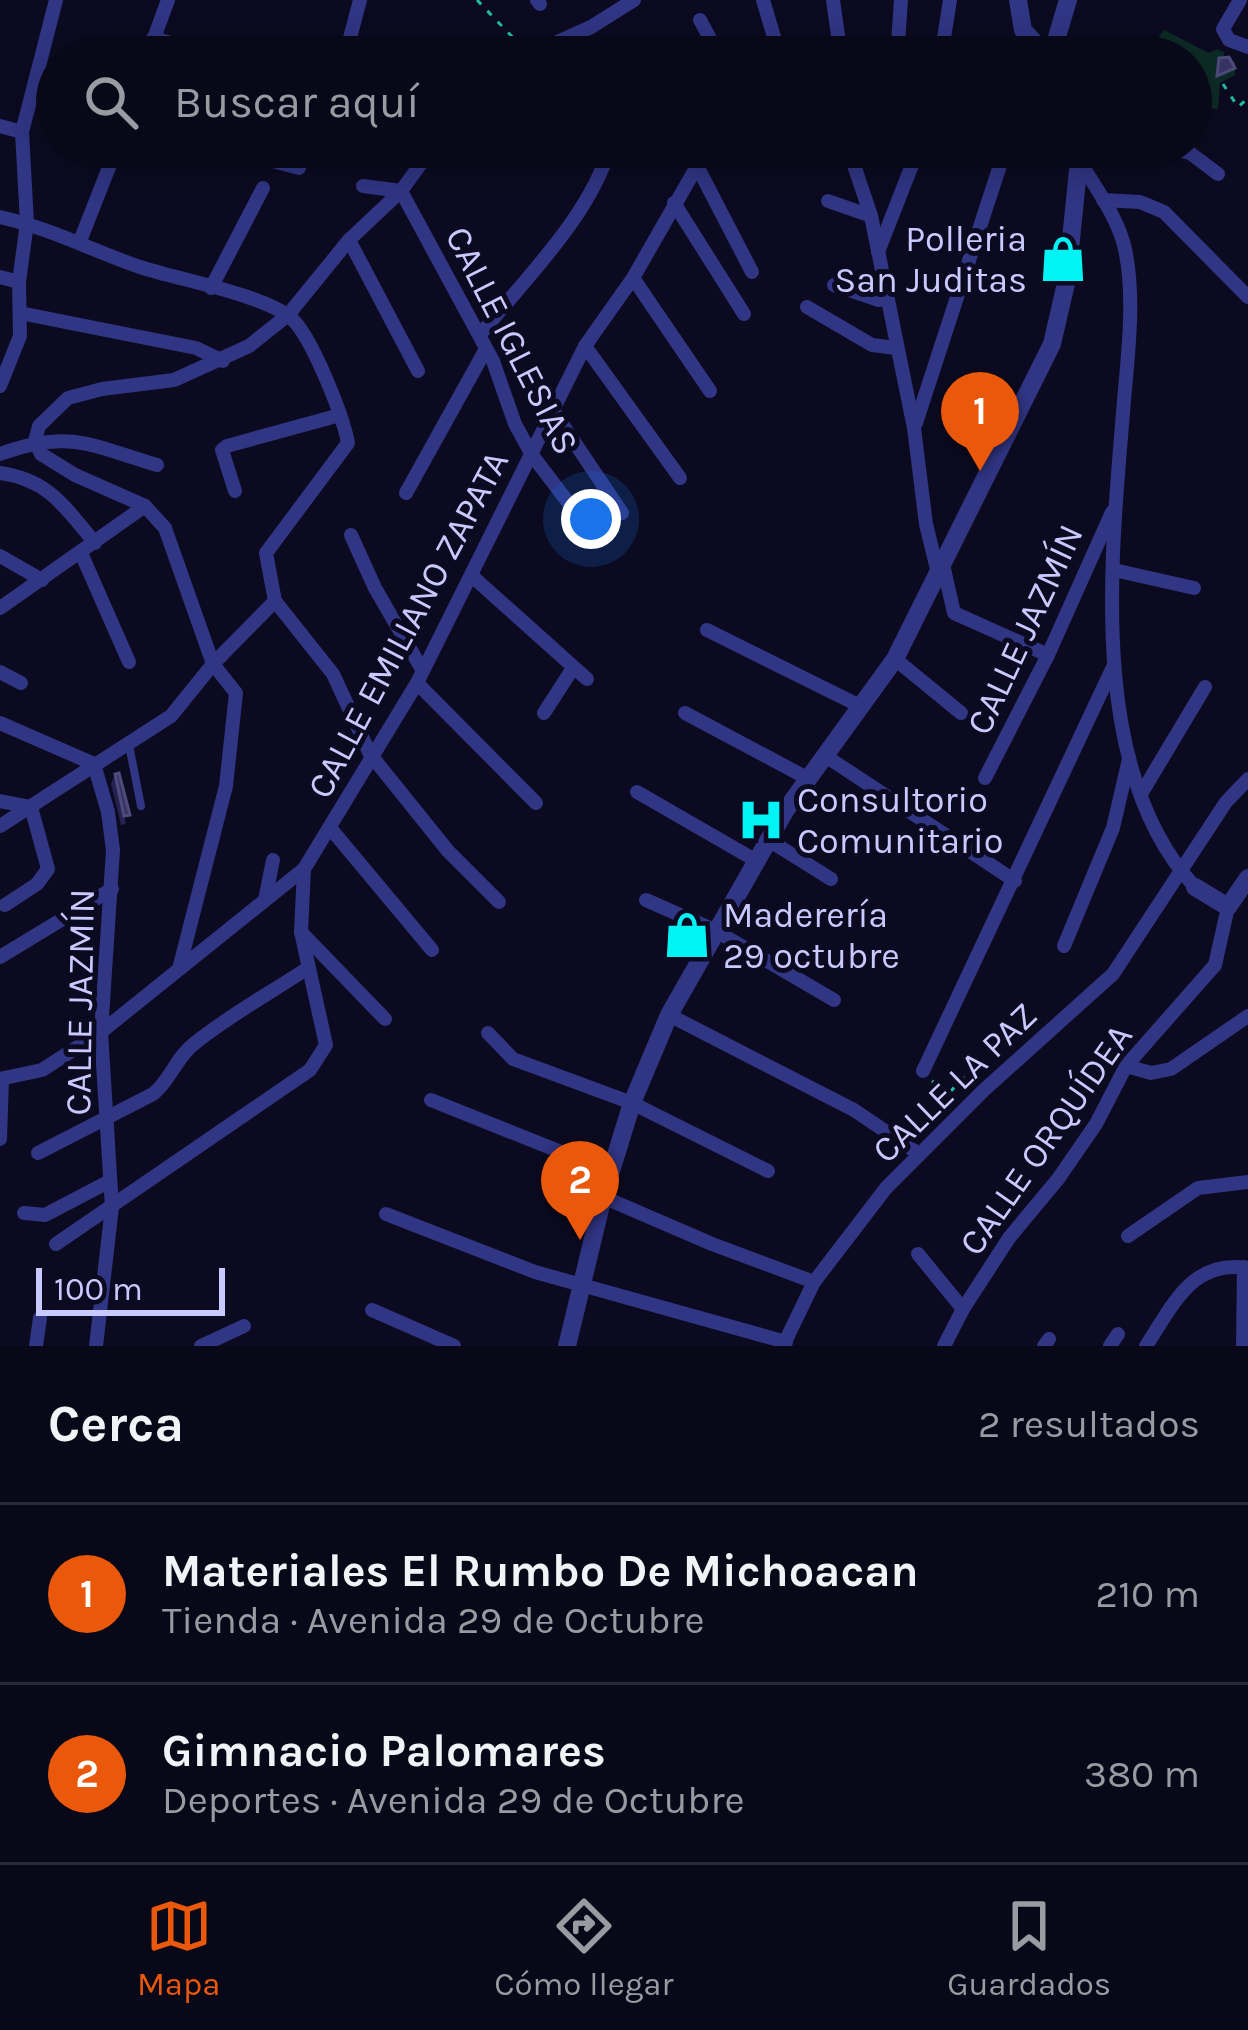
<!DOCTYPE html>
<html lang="es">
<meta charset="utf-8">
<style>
body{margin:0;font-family:Karla,sans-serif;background:#121121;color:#f1f3f6}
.scale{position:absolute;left:36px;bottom:30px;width:189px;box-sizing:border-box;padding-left:12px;border:6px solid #cac9ff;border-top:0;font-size:33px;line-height:42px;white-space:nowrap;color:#cac9ff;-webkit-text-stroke:9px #0c0a20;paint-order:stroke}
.you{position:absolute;left:591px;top:519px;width:42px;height:42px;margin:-30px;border:9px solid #fff;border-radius:50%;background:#1a73e8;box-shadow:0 0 0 18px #1a73e833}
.badge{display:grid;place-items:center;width:78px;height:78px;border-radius:50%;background:#ea580c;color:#fff;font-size:39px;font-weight:700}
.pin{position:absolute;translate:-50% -99px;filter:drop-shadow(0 3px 6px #0008)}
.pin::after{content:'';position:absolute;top:63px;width:42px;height:36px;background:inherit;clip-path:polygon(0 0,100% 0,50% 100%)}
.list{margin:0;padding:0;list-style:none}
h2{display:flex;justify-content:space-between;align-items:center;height:156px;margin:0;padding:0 48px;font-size:51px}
h2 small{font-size:39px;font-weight:400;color:#999aa2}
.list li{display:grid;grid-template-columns:78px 1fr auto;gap:36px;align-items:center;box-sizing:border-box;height:180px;padding:0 48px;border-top:3px solid #292937}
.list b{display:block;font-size:45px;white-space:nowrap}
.list p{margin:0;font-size:39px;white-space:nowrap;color:#999aa2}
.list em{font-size:39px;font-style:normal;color:#999aa2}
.icon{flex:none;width:66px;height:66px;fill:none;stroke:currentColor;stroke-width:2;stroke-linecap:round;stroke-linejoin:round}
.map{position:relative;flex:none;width:1248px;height:1346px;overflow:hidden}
.search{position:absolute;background:#090818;box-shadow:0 6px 30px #0003;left:36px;right:36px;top:36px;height:132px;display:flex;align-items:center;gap:30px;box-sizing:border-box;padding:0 42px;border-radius:66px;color:#999aa2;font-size:45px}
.sheet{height:516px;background:#090818}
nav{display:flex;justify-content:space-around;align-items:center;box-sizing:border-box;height:168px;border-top:3px solid #292937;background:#090818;font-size:33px;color:#999aa2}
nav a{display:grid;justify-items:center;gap:6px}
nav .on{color:#ea580c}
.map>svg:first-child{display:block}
</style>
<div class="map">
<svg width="1248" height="1346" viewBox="0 0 1248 1346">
<rect width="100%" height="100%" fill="#0c0a20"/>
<path fill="#0d2b26" d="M 1164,30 L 1209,53 L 1217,49 L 1224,52 L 1224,59 L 1235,62 L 1235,75 L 1220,83 L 1218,109 L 1191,106 L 1191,57 L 1159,57 L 1150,49 Z"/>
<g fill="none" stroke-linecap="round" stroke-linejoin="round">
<g stroke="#20bca3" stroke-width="3" stroke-dasharray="6 9" stroke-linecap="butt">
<path d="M 477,0 L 519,44"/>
<path d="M 1223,84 L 1238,107 L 1248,98"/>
<path d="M 932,1081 L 958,1100"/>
<path d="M 950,1092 L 982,1058"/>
</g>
<path stroke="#303584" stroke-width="8" d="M 129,745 L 141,806"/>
<g stroke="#303584" stroke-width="14">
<path d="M 537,0 L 540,4"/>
<path d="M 763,0 L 780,57"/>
<path d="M 833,0 L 841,57"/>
<path d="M 1240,0 L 1223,29 L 1229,40 L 1248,47"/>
<path d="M 700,20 L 720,57"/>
<path d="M 153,38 L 221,57"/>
<path d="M 147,57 L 168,0"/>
<path d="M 345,57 L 360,0"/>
<path d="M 524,57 L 591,27 L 634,0"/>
<path d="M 897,57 L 901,0"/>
<path d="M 941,57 L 950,0"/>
<path d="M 0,126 L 22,132"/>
<path d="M 220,147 L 299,168"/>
<path d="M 848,147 L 871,216 L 914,428 L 926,524 L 937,569"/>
<path d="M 1163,147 L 1190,153 L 1218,174"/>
<path d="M 1079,160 C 1095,187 1118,217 1125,249 C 1136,301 1127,360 1123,413 C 1111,559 1087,771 1195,887"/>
<path d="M 697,166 L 752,272"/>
<path d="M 363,186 L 401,191"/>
<path d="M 401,191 L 493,361 L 515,424 L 532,455 L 577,514"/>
<path d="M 1103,200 L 1140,202 L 1164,212 L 1248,297"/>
<path d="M 828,201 L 871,216"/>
<path d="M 674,203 L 744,314"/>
<path d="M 0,217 C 50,228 93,251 140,267 C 180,280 260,294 290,317 C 311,334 343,416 348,443 L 266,553 L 275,601 L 333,674 L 370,754 L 448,851 L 499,902"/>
<path d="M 349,240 L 418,371"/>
<path d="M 80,241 L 117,147"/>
<path d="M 878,252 L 919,147"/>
<path d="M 0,277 L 19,282"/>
<path d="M 633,278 L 710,391"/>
<path d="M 834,285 L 879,300 L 886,298"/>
<path d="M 211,288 L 263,188"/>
<path d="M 807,307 L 872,345 L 896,348"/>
<path d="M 20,313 L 196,348 L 223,361"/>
<path d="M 480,335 C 525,278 589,218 610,147"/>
<path d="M 585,346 L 680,478"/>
<path d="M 0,386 L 20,336 L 19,282 L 27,223 L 22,132 L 56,0"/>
<path d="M 552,409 L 622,513"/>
<path d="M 916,423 L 1006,147"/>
<path d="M 0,454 C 70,429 90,445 157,465"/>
<path d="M 0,473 C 49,480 64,506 95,543"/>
<path d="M 235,491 L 222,450 L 227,446 L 340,415"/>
<path d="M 406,493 L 486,349"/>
<path d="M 351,535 L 375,588 L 423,671"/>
<path d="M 81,553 L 129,662"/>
<path d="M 0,556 L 42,580"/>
<path d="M 942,560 L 954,613 L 1048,655"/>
<path d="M 1114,570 L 1194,588"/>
<path d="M 472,576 L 587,679"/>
<path d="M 0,608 L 145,506"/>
<path d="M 707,630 L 860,706"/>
<path d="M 895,659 L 961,713"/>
<path d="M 0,672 L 21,683"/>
<path d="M 417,683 L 536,803"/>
<path d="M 544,713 L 573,668"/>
<path d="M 685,713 L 807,778"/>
<path d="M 0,723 L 94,764 L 108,812 L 113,850 L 101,1032 L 112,1207 L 96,1346"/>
<path d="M 824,755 L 1015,881"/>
<path d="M 985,778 L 1048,655 L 1112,512"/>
<path d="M 637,792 L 755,860"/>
<path d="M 1141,794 L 1205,687"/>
<path d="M 0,801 L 31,807 L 48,869 L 37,884 L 5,905"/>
<path d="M 0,826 L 171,716 L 213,664 L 275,601"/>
<path d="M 331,829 L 432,950"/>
<path d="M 767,839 L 831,879"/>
<path d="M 265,900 L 273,860"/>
<path d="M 646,900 L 714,930 L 834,1000"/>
<path d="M 301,932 L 385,1019"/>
<path d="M 1064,946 L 1113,828 L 1129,759"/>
<path d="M 0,957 L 112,889"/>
<path d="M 179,969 L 226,786 L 236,693 L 213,664 L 165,528 L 145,506 L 75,475 L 41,454 L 35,441 L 39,426 L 68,398 L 102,389 L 174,380 L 249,346 L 288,315 L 349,240 L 401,191 L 433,147"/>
<path d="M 669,1015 L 854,1110 L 919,1154"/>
<path d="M 488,1033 L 513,1059 L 632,1103 L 768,1171"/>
<path d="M 1126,1066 L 1151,1073 L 1171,1069 L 1248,1016"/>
<path d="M 923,1071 L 1114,665"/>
<path d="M 0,1079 L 42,1070 L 101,1032 L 304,869 L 417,683 L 585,346 L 633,278 L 708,147"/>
<path d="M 431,1100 L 611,1172"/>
<path d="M 0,1139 L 2,1079"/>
<path d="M 38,1153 L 153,1094 C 170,1081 176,1057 195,1043 C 230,1015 270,993 308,968"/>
<path d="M 603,1197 L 712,1244 L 814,1282"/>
<path d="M 24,1213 L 45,1215 L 110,1181"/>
<path d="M 386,1214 L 535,1272 L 786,1342"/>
<path d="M 1128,1236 L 1198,1188 L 1248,1182"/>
<path d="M 56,1244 L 310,1070 L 326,1045 L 301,932 L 304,869"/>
<path d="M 918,1254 L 963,1309"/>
<path d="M 372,1310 L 454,1346"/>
<path d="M 36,1346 L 40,1318"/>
<path d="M 201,1346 L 244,1326"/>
<path d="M 783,1346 L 814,1282 L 886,1188 L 984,1090 L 1113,974 L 1226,802 L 1248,779"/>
<path d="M 944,1346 L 963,1309 L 1009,1238 L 1058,1179 L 1096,1124 L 1126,1066 L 1215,965 L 1228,907"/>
<path d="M 1044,1346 L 1049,1339"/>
<path d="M 1110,1346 L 1118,1334"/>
<path d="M 1146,1346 C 1173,1305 1192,1259 1248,1268"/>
<path d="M 1243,1346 L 1244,1267"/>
</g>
<g stroke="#303584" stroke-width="18">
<path d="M 1018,0 L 1023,30 L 1048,57"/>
<path d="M 1051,57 L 1068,0"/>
<path d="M 1195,887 L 1228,907 L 1248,878"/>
<path d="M 567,1346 L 603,1197 L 632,1103 L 669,1015 L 785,811 L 895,659 L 1052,344 L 1067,279 L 1079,160 L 1075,147"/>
</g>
</g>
<path fill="#252150" d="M 115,774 L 126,824 L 121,825 L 111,784 Z"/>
<g fill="#373363" stroke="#4e4a7b" stroke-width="3">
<path d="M 1229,57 L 1235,68 L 1217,76 L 1219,58 Z"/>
<path d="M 119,773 L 130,815 L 124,816 L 115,774 Z"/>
</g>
<defs>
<symbol id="shop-bare" viewBox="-9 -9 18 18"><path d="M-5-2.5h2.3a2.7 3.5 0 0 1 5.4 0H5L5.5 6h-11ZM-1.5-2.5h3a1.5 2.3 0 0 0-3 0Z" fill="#00f4f3" stroke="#0c0a20" stroke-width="2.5" paint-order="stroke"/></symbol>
<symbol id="hospital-bare" viewBox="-9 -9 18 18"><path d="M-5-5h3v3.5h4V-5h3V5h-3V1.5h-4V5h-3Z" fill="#00f4f3" stroke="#0c0a20" stroke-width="2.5" paint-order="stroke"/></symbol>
</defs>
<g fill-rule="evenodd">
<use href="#shop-bare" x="1030" y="226" width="66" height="66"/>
<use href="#hospital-bare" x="728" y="787" width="66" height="66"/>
<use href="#shop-bare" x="654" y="902" width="66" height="66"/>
</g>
<g text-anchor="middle" stroke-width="10" stroke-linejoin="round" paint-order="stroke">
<g font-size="36" fill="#cac9ff" stroke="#0c0a20" text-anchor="start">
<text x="1027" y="251" text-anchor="end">Polleria<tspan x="1027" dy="41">San Juditas</tspan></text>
<text x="797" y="812">Consultorio<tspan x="797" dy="41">Comunitario</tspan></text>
<text x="723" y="927">Maderería<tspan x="723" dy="41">29 octubre</tspan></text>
</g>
<g font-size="36" fill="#cac9ff" stroke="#0c0a20">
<text transform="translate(513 340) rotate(63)" y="13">CALLE IGLESIAS</text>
<text transform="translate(407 624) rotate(-62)" y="13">CALLE EMILIANO ZAPATA</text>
<text transform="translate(1024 629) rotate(-65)" y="13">CALLE JAZMÍN</text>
<text transform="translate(79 1002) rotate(-89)" y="13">CALLE JAZMÍN</text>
<text transform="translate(954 1082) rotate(-44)" y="13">CALLE LA PAZ</text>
<text transform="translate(1045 1139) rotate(-55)" y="13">CALLE ORQUÍDEA</text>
</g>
</g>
</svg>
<div class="scale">100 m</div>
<div class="you"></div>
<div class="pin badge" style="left:980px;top:471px">1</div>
<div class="pin badge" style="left:580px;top:1240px">2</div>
<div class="search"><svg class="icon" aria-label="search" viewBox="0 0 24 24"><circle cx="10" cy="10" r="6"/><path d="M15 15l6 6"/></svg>Buscar aquí</div>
</div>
<section class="sheet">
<h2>Cerca<small>2 resultados</small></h2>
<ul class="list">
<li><span class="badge">1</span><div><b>Materiales El Rumbo De Michoacan</b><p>Tienda · Avenida 29 de Octubre</p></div><em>210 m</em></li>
<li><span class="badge">2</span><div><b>Gimnacio Palomares</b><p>Deportes · Avenida 29 de Octubre</p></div><em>380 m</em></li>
</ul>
</section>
<nav>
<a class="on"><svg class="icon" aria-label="map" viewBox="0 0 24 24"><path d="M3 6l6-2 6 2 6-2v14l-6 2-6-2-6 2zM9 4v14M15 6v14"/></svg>Mapa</a>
<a><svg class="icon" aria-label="directions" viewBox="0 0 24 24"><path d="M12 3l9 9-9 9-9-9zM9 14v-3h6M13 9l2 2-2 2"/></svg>Cómo llegar</a>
<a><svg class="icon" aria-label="saved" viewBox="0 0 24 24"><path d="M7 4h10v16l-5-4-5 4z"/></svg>Guardados</a>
</nav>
